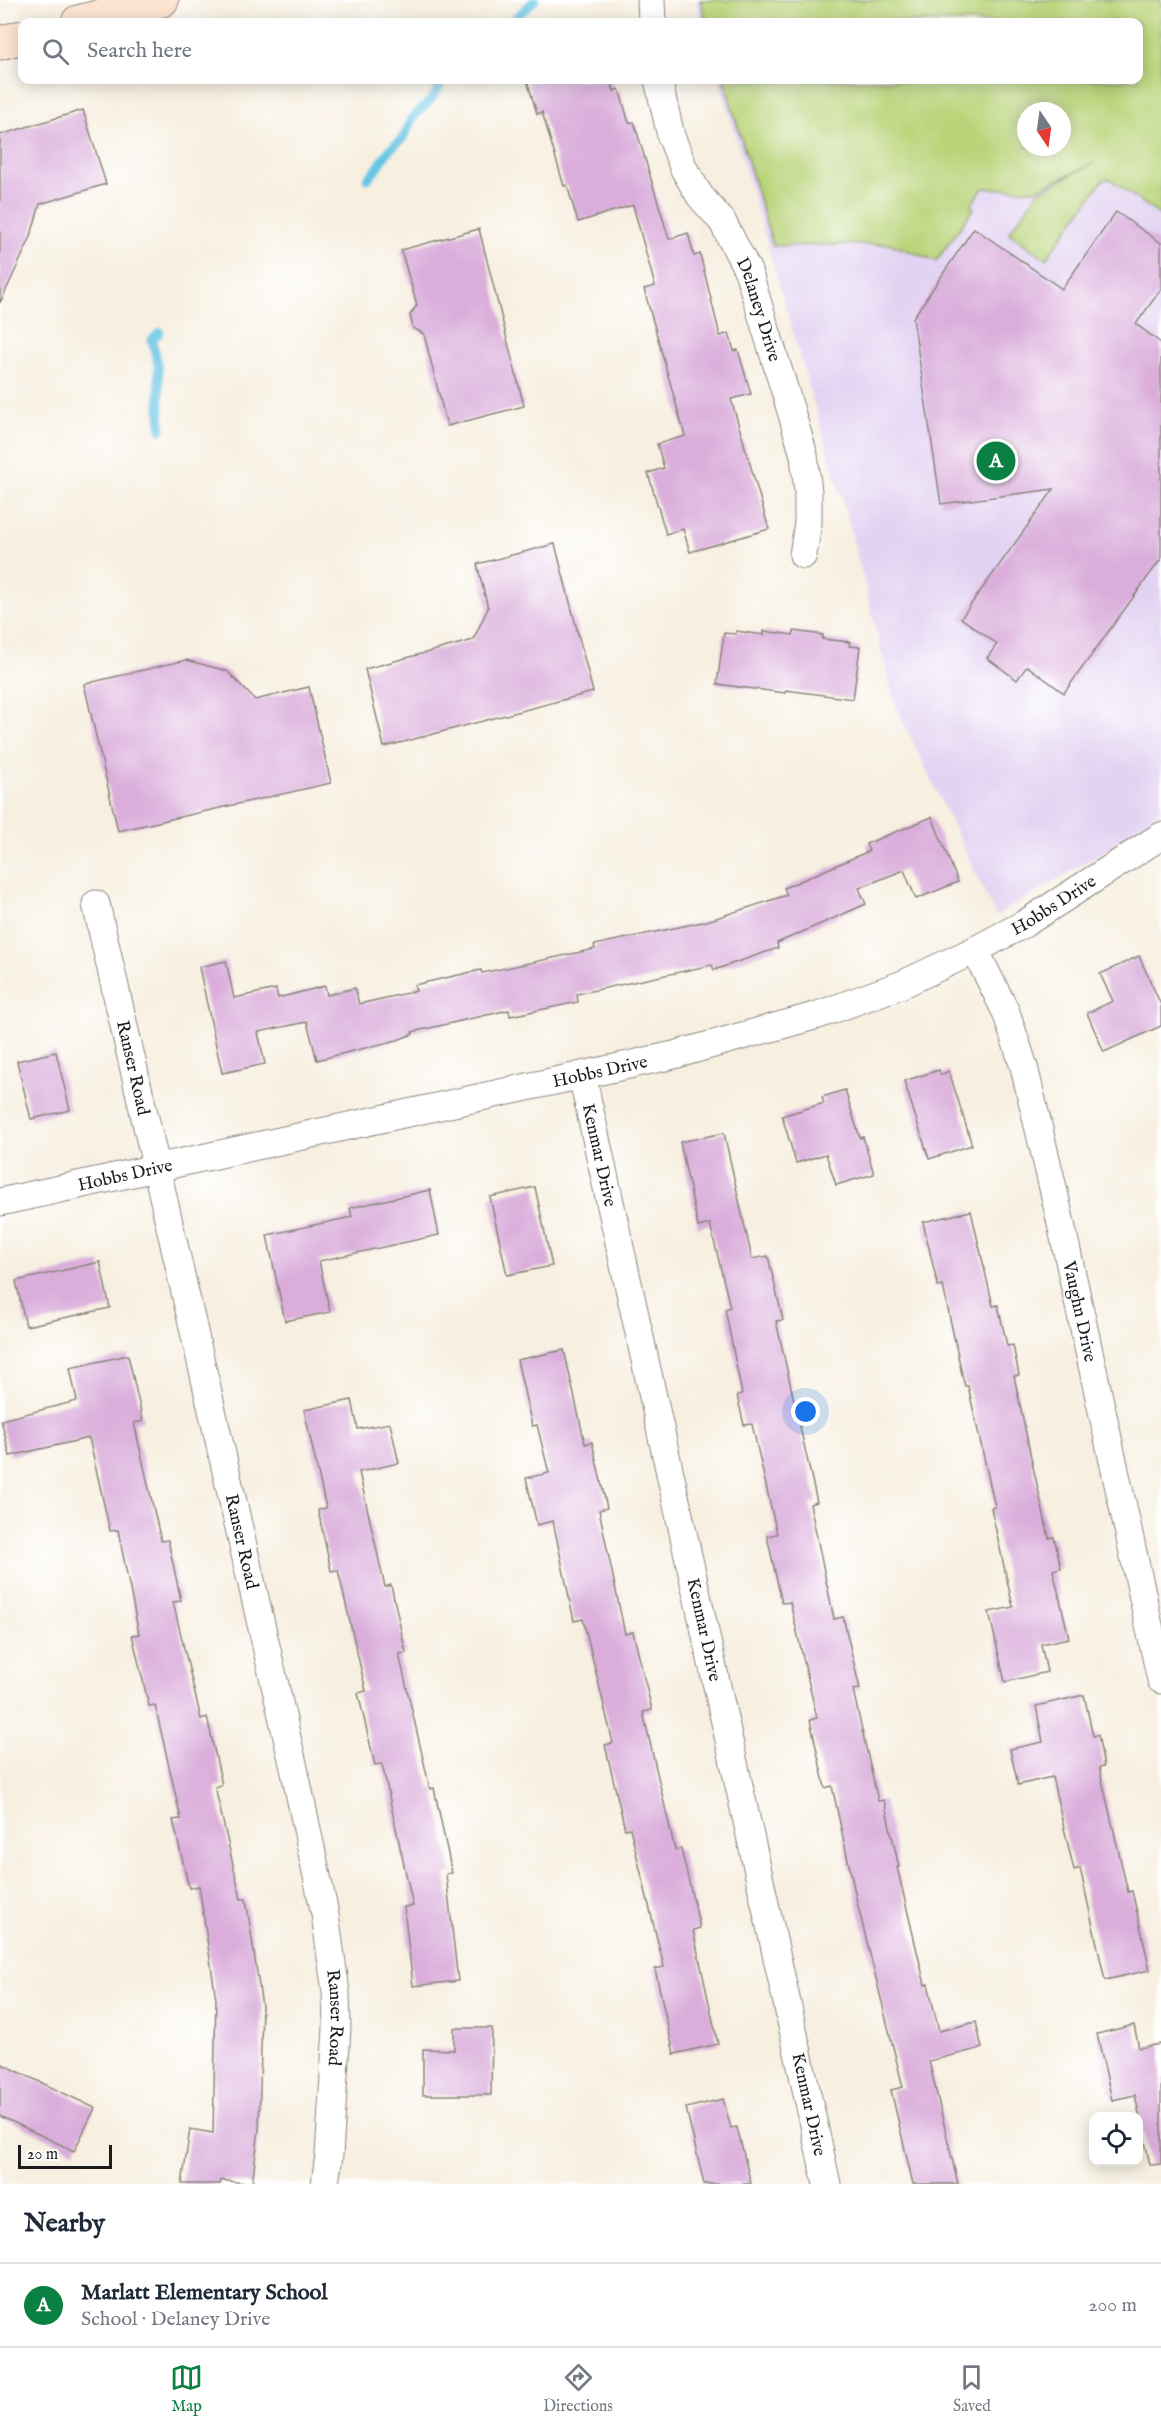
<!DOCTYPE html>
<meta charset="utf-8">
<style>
body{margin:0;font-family:"IM FELL English",serif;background:#f6f6f7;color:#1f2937}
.controls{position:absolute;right:18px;bottom:18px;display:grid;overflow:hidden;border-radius:12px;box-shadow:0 3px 15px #0003}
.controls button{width:54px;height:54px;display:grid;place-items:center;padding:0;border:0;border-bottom:2px solid #e0e1e3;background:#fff;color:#1f2937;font:30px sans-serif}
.compass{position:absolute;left:1017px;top:102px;width:54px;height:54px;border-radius:50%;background:#fff;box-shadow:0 3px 15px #0003;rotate:167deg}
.scale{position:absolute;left:18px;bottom:15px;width:94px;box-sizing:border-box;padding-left:6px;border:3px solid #1c1c1c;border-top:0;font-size:16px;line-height:21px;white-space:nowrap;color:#1c1c1c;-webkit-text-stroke:4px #fff;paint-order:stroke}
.you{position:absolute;left:806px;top:1412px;width:21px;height:21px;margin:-15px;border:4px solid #fff;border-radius:50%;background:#1a73e8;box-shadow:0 0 0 9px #1a73e833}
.badge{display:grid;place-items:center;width:39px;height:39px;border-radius:50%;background:#0b8043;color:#fff;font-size:20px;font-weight:700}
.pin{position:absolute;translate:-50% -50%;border:3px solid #fff;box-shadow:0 2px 6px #0006}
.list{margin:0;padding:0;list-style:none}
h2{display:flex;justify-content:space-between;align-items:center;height:78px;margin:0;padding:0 24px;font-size:26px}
h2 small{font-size:20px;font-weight:400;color:#747a83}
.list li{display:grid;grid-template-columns:39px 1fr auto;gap:18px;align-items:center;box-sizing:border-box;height:84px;padding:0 24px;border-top:2px solid #e0e1e3}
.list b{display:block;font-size:22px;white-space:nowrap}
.list p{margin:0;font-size:20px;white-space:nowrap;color:#747a83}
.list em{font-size:20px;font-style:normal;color:#747a83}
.icon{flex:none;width:33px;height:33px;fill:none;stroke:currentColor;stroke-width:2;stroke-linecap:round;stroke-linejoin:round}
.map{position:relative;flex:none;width:1161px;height:2184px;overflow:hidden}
.search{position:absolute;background:#fff;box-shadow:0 3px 15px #0003;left:18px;right:18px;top:18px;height:66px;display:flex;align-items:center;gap:15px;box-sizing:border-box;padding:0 21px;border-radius:12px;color:#747a83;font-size:22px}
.sheet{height:162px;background:#fff}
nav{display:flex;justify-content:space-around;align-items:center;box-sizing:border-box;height:84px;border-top:2px solid #e0e1e3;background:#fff;font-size:16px;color:#747a83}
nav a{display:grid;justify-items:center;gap:3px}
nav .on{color:#0b8043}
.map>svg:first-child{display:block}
</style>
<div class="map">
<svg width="1161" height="2184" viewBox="0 0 1161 2184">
<rect width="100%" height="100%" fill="#fff"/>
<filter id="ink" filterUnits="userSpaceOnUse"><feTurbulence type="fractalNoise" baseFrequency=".0167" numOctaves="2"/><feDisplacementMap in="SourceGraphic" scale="12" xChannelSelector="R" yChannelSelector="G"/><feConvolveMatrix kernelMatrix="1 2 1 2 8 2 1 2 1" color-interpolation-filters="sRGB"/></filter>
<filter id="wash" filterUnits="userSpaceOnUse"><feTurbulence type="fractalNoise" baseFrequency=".008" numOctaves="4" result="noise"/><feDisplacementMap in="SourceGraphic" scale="24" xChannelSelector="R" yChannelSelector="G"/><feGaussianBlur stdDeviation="1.35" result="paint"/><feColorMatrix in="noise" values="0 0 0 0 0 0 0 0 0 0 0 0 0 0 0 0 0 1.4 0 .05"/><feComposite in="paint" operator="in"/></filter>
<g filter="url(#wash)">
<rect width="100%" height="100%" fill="#f7efe0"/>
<path fill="#e3d3f2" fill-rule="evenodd" d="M 696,0 L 1161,0 L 1161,810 L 1111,847 L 996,916 L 895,704 L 849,523 L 719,80 L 1138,80 L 1138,22 L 702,22 ZM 1026,111 L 1062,111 L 1062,147 L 1026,147 Z"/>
<path fill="#bad479" stroke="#6b784a" stroke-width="1.5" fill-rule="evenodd" d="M 700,0 L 1161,0 L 1161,216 L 1110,179 L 1103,180 L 1046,259 L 1009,233 L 1038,192 L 1096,162 L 1035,190 L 983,188 L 971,205 L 974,208 L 936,261 L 890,244 L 773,246 L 724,80 L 1138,80 L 1138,22 L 707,22 ZM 1026,111 L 1062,111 L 1062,147 L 1026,147 Z"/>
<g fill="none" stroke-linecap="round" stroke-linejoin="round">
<g stroke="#66c5e4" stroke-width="9">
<path d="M 511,22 L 535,0"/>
<path d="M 367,179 L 376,170 L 389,150 L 403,138 L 413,117 L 430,101 L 440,87"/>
<path d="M 160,332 L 152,340 L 158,364 L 161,430"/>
</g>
</g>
<g id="blocks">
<g fill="#daaddb">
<path d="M 527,80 L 611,80 L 614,91 L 619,89 L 629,123 L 634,122 L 669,239 L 688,233 L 694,256 L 700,254 L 720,336 L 729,333 L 734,351 L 738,350 L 751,394 L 731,399 L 769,529 L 690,552 L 683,529 L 666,534 L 648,473 L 664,468 L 657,444 L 685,436 L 644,289 L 655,286 L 633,205 L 578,222 L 567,185 L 564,186 L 542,112 L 537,114 Z"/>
<path d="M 83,110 L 106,184 L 40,204 L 30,239 L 0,303 L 0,135 Z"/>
<path d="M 1116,212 L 1161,243 L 1161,289 L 1136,324 L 1161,343 L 1161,559 L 1064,693 L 1027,666 L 1017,680 L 987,658 L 997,644 L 961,618 L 1054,489 L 941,504 L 913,318 L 974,228 L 1062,289 Z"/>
<path d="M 479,229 L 524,406 L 447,426 L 424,334 L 413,328 L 410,315 L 417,305 L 401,250 Z"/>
<path d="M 555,544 L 593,692 L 384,747 L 365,669 L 473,640 L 488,608 L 477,564 Z"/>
<path d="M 736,631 L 764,635 L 764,631 L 793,635 L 794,631 L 823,635 L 822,639 L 850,642 L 849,646 L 860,647 L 853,699 L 786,690 L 785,693 L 717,684 L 724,633 L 736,634 Z"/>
<path d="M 186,660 L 227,671 L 255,700 L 309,687 L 331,783 L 118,831 L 84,684 Z"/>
<path d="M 932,817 L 958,882 L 916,899 L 904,870 L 859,888 L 866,904 L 777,943 L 778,948 L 714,970 L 712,965 L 577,994 L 578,1002 L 510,1016 L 509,1010 L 412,1032 L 413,1034 L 397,1040 L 317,1060 L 307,1022 L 258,1032 L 265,1064 L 222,1073 L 199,967 L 226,961 L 234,998 L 276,989 L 278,998 L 325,986 L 327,995 L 355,988 L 359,1004 L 416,991 L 414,985 L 481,970 L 482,973 L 595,949 L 594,945 L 707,921 L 787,895 L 784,888 L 869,851 L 866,844 Z"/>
<path d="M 1139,956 L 1161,1005 L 1161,1026 L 1104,1052 L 1087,1013 L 1113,1001 L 1100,974 Z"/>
<path d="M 56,1052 L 70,1110 L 31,1119 L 17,1061 Z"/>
<path d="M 939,1070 L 941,1075 L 949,1071 L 972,1145 L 929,1159 L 904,1081 Z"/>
<path d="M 845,1090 L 860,1138 L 863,1137 L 874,1174 L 836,1185 L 826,1154 L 796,1163 L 782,1116 L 824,1103 L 822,1097 Z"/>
<path d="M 724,1133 L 752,1259 L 768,1256 L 783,1320 L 776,1321 L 817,1502 L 810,1504 L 834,1619 L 843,1617 L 860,1689 L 853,1690 L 878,1801 L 884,1800 L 899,1867 L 897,1867 L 925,1985 L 928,1984 L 939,2031 L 976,2022 L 982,2048 L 929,2061 L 958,2184 L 913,2184 L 891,2090 L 903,2087 L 857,1902 L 832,1786 L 825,1788 L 810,1720 L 817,1718 L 790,1602 L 782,1603 L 767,1536 L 777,1534 L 752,1424 L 744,1425 L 737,1395 L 742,1394 L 725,1309 L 730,1307 L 710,1224 L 698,1227 L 680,1142 Z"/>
<path d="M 535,1187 L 552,1266 L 507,1275 L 490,1197 Z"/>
<path d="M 430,1190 L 439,1235 L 319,1261 L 330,1312 L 285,1321 L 267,1235 L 352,1217 L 350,1208 Z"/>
<path d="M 971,1211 L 993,1306 L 998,1305 L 1007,1346 L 1013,1345 L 1019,1375 L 1014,1376 L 1032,1462 L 1049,1538 L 1054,1537 L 1061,1568 L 1053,1570 L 1069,1638 L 1041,1644 L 1047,1672 L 1005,1682 L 989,1612 L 1013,1607 L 991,1508 L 995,1507 L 968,1386 L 965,1386 L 963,1379 L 943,1286 L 938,1287 L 923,1222 Z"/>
<path d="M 100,1262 L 110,1308 L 26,1326 L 16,1281 Z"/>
<path d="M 564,1350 L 585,1444 L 592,1442 L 607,1508 L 599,1510 L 625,1634 L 633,1632 L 652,1710 L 643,1712 L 675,1850 L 681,1849 L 700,1928 L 693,1930 L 718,2044 L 674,2054 L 655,1969 L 664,1967 L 630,1828 L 625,1829 L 605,1745 L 613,1743 L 583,1619 L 574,1621 L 553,1521 L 537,1525 L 526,1478 L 549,1473 L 537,1425 L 532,1426 L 517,1360 Z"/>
<path d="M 128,1355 L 143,1421 L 134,1423 L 161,1541 L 168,1540 L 181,1601 L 173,1602 L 201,1719 L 207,1717 L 222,1785 L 215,1787 L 241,1899 L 246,1899 L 262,2006 L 259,2130 L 252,2184 L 221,2180 L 220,2184 L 182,2184 L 190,2129 L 213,2133 L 216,1999 L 199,1886 L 189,1888 L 173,1820 L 181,1819 L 155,1705 L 149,1706 L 132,1635 L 139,1634 L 118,1530 L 110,1531 L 89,1438 L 10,1456 L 1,1420 L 77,1401 L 70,1368 Z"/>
<path d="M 352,1400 L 358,1429 L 390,1423 L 399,1463 L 359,1472 L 385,1587 L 391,1585 L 406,1653 L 399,1654 L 430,1789 L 434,1788 L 452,1873 L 446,1874 L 458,1981 L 413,1986 L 404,1907 L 413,1906 L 382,1764 L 375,1765 L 358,1693 L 366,1691 L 338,1570 L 331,1571 L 318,1510 L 326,1508 L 304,1410 Z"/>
<path d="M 1084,1695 L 1093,1736 L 1098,1735 L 1104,1766 L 1099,1767 L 1128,1892 L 1132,1891 L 1150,1970 L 1105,1980 L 1080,1868 L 1074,1870 L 1052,1777 L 1018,1785 L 1010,1749 L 1043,1742 L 1036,1706 Z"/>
<path d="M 1134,2025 L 1139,2048 L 1161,2044 L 1161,2164 L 1150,2165 L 1135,2095 L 1112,2100 L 1097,2034 Z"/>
<path d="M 454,2028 L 492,2028 L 491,2095 L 423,2095 L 423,2049 L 454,2050 Z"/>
<path d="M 0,2063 L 95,2108 L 74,2151 L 0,2116 Z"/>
<path d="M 723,2099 L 731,2128 L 737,2127 L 751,2184 L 704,2184 L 686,2108 Z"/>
</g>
</g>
</g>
<g filter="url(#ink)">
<use href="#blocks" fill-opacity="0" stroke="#8a867e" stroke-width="1.5"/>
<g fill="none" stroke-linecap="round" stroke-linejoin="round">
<defs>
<g id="street">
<path d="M 651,0 L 652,22"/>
<path id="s1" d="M 658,80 L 671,136 L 684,169 L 700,196 L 722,221 L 748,271 L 787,398 L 804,455 L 808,492 L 808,523 L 803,555"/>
<path id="s2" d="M 96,904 L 294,1768 L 325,1914 L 336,1992 L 337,2028 L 329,2155 L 325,2184"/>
<path id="s3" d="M 975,950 L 1006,1012 L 1024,1067 L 1054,1192 L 1161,1680"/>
<path id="s4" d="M 582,1075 L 827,2184"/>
<path id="s5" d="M 0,1202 L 674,1055 L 818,1015 L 903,984 L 975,950 L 1024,924 L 1161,836"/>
</g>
<g id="secondary">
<path d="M 78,22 L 162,0"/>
<path d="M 0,43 L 22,37"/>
</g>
</defs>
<use href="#street" stroke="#8a867e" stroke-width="29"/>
<use href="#secondary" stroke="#8a867e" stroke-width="35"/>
<use href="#street" stroke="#fff" stroke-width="27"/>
<use href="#secondary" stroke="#fde4d1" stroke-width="33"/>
</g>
</g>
<g text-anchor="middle" stroke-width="4.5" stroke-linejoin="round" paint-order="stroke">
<g font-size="18" fill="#1c1c1c" stroke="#fff">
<text dy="6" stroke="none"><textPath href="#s1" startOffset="254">Delaney Drive</textPath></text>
<text dy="6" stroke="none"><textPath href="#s5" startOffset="1100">Hobbs Drive</textPath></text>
<text dy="6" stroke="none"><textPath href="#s2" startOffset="168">Ranser Road</textPath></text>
<text dy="6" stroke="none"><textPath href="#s5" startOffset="614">Hobbs Drive</textPath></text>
<text dy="6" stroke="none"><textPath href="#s4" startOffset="82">Kenmar Drive</textPath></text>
<text dy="6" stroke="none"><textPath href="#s5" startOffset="128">Hobbs Drive</textPath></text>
<text dy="6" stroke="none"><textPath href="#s3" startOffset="378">Vaughn Drive</textPath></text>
<text dy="6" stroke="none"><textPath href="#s2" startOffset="654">Ranser Road</textPath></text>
<text dy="6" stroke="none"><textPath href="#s4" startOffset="568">Kenmar Drive</textPath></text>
<text dy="6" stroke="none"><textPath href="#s2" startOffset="1140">Ranser Road</textPath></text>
<text dy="6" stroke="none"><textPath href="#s4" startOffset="1054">Kenmar Drive</textPath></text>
</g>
</g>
</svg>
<div class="controls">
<button><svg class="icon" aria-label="locate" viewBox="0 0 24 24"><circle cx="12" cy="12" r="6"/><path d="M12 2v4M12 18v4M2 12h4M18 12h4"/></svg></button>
</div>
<svg class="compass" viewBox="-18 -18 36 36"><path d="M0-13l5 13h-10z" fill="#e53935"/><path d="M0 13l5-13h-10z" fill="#747a83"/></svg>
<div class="scale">20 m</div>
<div class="you"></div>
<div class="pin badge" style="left:996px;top:461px">A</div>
<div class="search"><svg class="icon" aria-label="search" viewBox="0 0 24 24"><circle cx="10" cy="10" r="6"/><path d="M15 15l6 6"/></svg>Search here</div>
</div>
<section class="sheet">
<h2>Nearby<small></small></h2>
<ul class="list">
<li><span class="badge">A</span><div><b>Marlatt Elementary School</b><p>School · Delaney Drive</p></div><em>200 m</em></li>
</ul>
</section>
<nav>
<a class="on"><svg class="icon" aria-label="map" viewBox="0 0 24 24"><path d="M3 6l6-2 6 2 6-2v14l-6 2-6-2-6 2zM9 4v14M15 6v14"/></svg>Map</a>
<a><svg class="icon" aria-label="directions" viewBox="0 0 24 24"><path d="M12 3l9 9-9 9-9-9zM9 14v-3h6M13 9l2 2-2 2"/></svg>Directions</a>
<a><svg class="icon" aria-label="saved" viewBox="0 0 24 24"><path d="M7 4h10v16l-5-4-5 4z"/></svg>Saved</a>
</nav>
